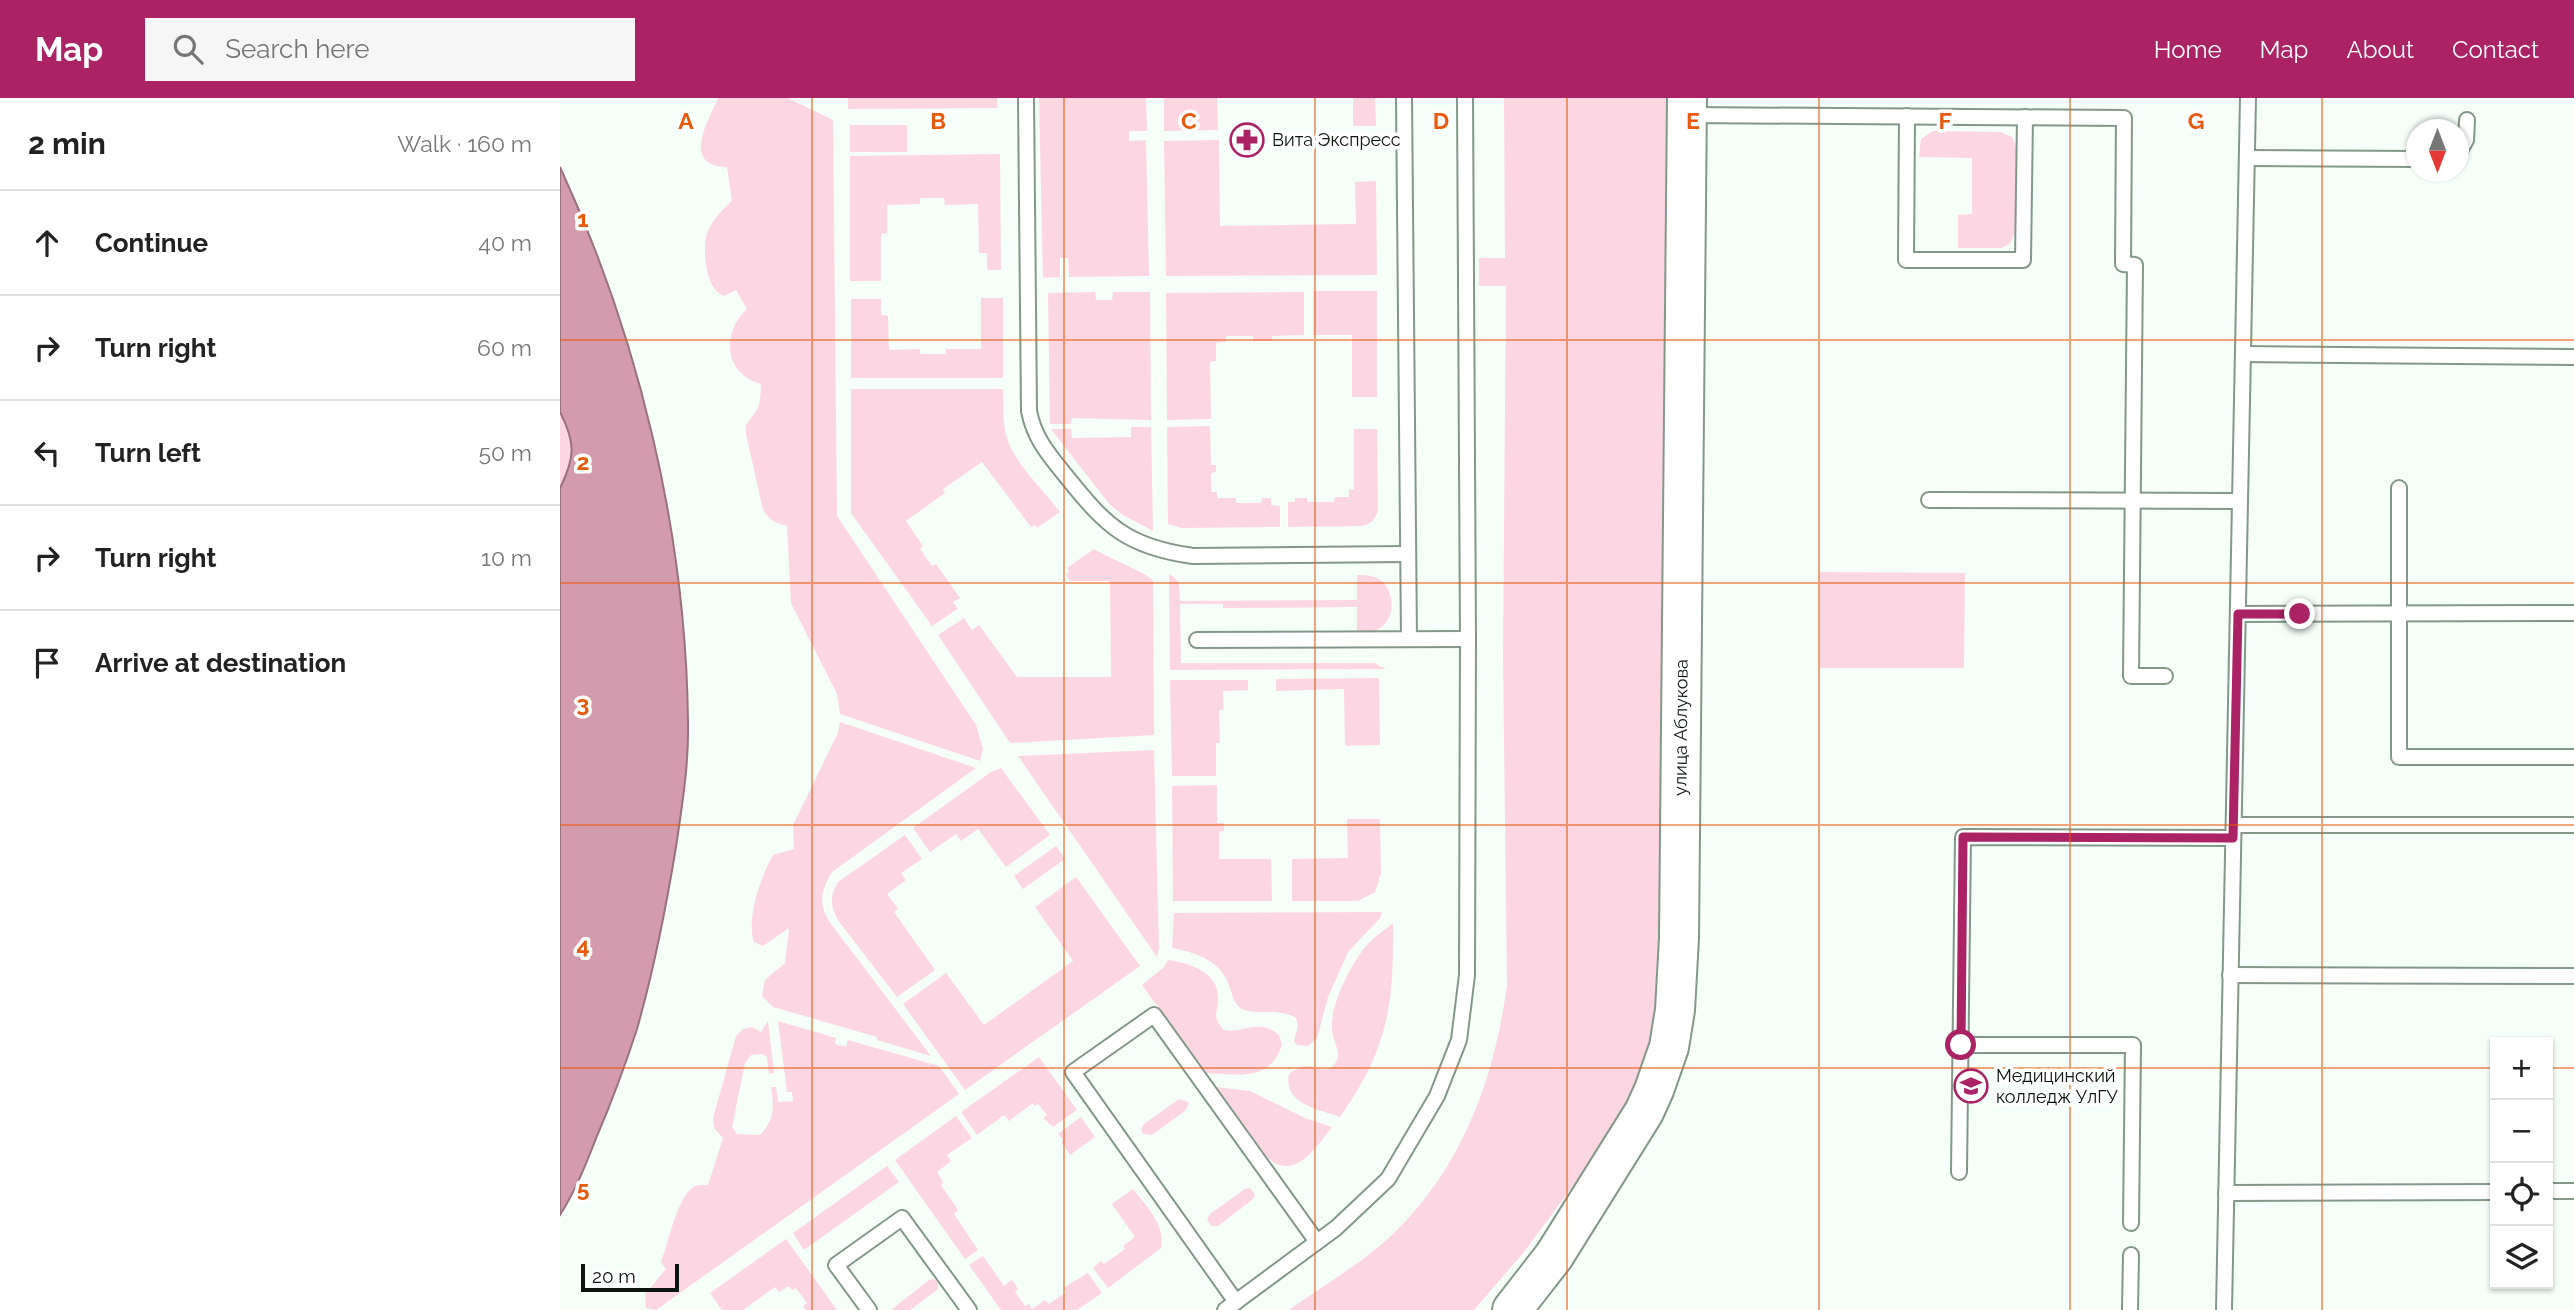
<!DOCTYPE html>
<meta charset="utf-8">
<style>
body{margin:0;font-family:Raleway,sans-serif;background:#f6f6f6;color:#222}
.controls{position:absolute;right:21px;bottom:21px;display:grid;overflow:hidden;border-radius:0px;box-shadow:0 2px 5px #0004}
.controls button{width:63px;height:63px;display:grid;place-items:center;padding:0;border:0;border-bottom:2px solid #e0e0e0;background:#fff;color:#222;font:35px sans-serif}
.compass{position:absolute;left:1846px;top:21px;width:63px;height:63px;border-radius:50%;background:#fff;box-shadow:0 2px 5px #0004;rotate:180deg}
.scale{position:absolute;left:21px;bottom:18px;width:98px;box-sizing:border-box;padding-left:7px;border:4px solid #0c140f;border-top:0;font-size:19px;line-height:24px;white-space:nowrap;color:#0c140f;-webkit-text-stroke:5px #fff;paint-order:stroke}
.stop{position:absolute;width:21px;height:21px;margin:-16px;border:5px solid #ab2265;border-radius:50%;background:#fff}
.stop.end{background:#ab2265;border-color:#fff;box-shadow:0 2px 7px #0008}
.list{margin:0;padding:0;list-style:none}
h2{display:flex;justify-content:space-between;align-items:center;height:91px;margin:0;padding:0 28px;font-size:30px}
h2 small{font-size:23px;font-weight:400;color:#767676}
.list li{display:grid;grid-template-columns:46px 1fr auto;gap:21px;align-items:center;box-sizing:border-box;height:105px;padding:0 28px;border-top:2px solid #e0e0e0}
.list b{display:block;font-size:26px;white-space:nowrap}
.list em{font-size:23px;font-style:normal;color:#767676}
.icon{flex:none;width:38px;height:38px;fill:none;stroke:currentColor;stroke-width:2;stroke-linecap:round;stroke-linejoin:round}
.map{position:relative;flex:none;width:2014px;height:1212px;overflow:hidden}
header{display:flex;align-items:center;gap:42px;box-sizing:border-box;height:98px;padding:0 35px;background:#ab2265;color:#fff}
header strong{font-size:33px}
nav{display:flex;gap:38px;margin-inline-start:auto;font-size:24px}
.search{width:490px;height:63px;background:#f6f6f6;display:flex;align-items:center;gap:18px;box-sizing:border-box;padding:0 24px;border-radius:0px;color:#767676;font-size:26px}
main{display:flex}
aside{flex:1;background:#fff}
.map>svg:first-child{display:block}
</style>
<header>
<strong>Map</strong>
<div class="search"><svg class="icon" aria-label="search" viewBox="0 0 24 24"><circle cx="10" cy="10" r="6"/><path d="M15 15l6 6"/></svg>Search here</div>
<nav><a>Home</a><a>Map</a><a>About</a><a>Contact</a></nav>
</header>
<main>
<aside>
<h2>2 min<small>Walk · 160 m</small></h2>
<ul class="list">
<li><svg class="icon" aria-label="ahead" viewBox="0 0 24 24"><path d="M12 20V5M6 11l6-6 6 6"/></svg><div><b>Continue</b></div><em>40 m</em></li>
<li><svg class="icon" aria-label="right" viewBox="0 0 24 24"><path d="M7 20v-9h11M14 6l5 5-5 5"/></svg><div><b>Turn right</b></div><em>60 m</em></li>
<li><svg class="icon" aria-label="left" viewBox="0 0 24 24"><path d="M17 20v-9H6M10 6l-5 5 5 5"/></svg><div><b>Turn left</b></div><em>50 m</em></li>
<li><svg class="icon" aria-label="right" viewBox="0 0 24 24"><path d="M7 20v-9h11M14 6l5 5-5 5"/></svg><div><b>Turn right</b></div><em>10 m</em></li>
<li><svg class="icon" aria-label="arrive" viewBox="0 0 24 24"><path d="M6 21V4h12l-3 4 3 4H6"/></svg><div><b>Arrive at destination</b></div></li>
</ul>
</aside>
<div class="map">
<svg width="2014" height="1212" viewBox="0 0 2014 1212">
<rect width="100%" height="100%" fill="#f5fef8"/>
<g fill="#fdd6e3">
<path d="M 158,0 L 228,0 L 273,22 L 277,418 L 416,627 L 423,651 L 420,663 L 280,616 L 277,596 L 231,505 L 227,428 C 216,425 209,422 203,412 L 186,336 L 186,327 C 200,308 200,310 201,286 C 164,276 161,235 187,211 L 176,192 L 164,198 C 146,192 143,156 146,139 C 150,124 161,113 172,103 L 167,69 C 121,68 148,24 158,0 Z"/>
<path d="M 288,0 L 437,0 L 437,10 L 288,11 Z"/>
<path d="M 479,0 L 586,0 L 587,33 L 569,33 L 569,43 L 586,42 L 589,178 L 509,179 L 508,160 L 500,160 L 500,179 L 483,180 Z"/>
<path d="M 604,0 L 657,0 L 658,32 L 604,33 Z"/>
<path d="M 793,0 L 815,0 L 816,28 L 793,28 Z"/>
<path d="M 944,0 L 1109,0 L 1104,858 L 1093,933 L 1063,1020 L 964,1154 L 914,1212 L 729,1212 C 765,1186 806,1163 837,1132 C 904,1066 935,977 947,887 L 943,558 L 946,188 L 919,188 L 919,160 L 945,160 Z"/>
<rect x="290" y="27" width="57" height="27"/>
<path d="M 1373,33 L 1441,34 L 1452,39 L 1456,48 L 1457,129 L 1450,146 L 1441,150 L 1398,150 L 1398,117 L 1412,116 L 1412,60 L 1359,59 L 1361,41 Z"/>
<path d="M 659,42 L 660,128 L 796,126 L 795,84 L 816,83 L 817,177 L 606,178 L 604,43 Z"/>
<path d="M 440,56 L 441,172 L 427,172 L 427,155 L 419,155 L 418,106 L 385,107 L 384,100 L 360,100 L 360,106 L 327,107 L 327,135 L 321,136 L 321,183 L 290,183 L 290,58 Z"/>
<path d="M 753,193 L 817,193 L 817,299 L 792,299 L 792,237 L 753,237 Z"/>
<path d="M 535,194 L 536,202 L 552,202 L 553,194 L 590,194 L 591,322 L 512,320 L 511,326 L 490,326 L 488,195 Z"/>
<path d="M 744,194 L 744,237 L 712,238 L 712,243 L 693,243 L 693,238 L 666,238 L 666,244 L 656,245 L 656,263 L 650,264 L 651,321 L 607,322 L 606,195 Z"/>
<path d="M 421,200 L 443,200 L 443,280 L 291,280 L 291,201 L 321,201 L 321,217 L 328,218 L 329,252 L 360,251 L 360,256 L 386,256 L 386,251 L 421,251 Z"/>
<path d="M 291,291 L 443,291 C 444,307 442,325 447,341 C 455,365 484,393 500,414 L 477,430 L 475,427 L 471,429 L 422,364 L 383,391 L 385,395 L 346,423 L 363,448 L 360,451 L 372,468 L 376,466 L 400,500 L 393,504 L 398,511 L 372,528 L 291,415 Z"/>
<path d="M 0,314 C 16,345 15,360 0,390 Z"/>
<path d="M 650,328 L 651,367 L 656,367 L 656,374 L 651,375 L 651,394 L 657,394 L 657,400 L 676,400 L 676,405 L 701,405 L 702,400 L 711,400 L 711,407 L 720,408 L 720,429 L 621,430 L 608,426 L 607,329 Z"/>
<path d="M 571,329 L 591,329 L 593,433 L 563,417 L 550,407 L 491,331 L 511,331 L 512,340 L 571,339 Z"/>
<path d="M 794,331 L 817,331 L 818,412 C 815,422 812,425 802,428 L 728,429 L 728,404 L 735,404 L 735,400 L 747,400 L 747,404 L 774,404 L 775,399 L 789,399 L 789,392 L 794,391 Z"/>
<path d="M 534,451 C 547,460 587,474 593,483 L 594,637 L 450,645 L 378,537 L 404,520 L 412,532 L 419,527 L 457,579 L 551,579 L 550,483 L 510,483 L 506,476 L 509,474 L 507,470 Z"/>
<path d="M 1260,474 L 1405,475 L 1404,570 L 1260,570 Z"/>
<path d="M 609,476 C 622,482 619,491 620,503 L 797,502 L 797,477 C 804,477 812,477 819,481 C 835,491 836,520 820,530 C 813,535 805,535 797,535 L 797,509 L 663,510 L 663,506 L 620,506 L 621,565 L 814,565 L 826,571 L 610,572 Z"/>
<path d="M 819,580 L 820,647 L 785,648 L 784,591 L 716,593 L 716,581 Z"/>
<path d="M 610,582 L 688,582 L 688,592 L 663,593 L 663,612 L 659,612 L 660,645 L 656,645 L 656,678 L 612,678 Z"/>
<path d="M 280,624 L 416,670 L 272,774 C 260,794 258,806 271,826 L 371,958 L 317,942 L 317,939 L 213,909 L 202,898 L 205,882 L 225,865 L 229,830 L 203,848 L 194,844 C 186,820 201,778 213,757 L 234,751 L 233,727 L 278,635 Z"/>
<path d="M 594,652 L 599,851 L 597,859 L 458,658 Z"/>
<path d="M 441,670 L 490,737 L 446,769 L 418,731 L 401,743 L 396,736 L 370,754 L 353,730 L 431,674 Z"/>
<path d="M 657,687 L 657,725 L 664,725 L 664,733 L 659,734 L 659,761 L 711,761 L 712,803 L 613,803 L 612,688 Z"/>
<path d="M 787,721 L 820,721 L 821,776 L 815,794 L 798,803 L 732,803 L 732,761 L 788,760 Z"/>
<path d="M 345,737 L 362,761 L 341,775 L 346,782 L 327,796 L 338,811 L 334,814 L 375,872 L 337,899 L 277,821 C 270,806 270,798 278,784 Z"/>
<path d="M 496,748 L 505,761 L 463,791 L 454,778 Z"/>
<path d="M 516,779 L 580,868 L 405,992 L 343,906 L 386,875 L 424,927 L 513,863 L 475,809 Z"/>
<path d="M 822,814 L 820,820 L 788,854 L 768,899 L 757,940 L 748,948 L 737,947 L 734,943 L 738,928 L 736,920 C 717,908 690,920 678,908 C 672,902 671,890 667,882 C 656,861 634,854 612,850 L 614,815 Z"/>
<path d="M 833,825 C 834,906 828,951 780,1019 C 758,1011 723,1006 729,976 C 735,972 742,967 749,968 C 758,969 766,976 774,967 C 784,956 772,943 772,931 C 770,907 792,863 808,846 C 815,838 825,832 833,825 Z"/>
<path d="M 608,862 C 630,865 658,874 658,900 C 658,916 651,918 664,932 C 685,936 696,919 719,937 L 722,947 C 709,985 678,976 646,975 L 582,887 L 604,869 Z"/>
<path d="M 208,923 L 214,975 L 209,976 L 207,959 L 203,956 L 191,957 L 185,965 L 172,1029 L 177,1036 L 200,1037 C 215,1021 214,1010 211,989 L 216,989 L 218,1004 L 233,1003 L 232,994 L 227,994 L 218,923 L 276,940 L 275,946 L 286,949 L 288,942 L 379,968 L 399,996 L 96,1212 L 86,1210 L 85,1196 L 106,1171 L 101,1164 C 108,1146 117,1101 132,1090 C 137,1086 142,1087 148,1087 L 163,1040 L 154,1030 L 153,1020 L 176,938 L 183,931 L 192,929 L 201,934 Z"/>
<path d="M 479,959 L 517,1012 L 493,1029 L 483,1020 L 487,1017 L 478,1006 L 475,1008 L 473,1005 L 449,1023 L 444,1017 L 417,1037 L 401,1014 Z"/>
<path d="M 656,989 L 690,993 L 745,1020 L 772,1029 C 755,1051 732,1087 704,1056 Z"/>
<path d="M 619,1001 L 629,1004 L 626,1012 L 592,1037 L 583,1036 L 581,1031 L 584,1026 Z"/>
<path d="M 396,1018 L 412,1040 L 387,1057 L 391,1063 L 377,1074 L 383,1084 L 381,1087 L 398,1112 L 394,1116 L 418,1152 L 405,1161 L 335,1062 Z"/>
<path d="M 521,1019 L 535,1039 L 510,1057 L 501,1044 L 503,1042 L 498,1036 Z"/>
<path d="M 327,1068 L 339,1084 L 244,1152 L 233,1135 Z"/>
<path d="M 690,1090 L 695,1097 L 692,1102 L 658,1128 L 651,1128 L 647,1121 L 650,1116 L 685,1091 Z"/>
<path d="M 573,1091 C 586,1108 606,1127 601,1150 L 548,1190 L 533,1170 L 541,1163 L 544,1166 L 565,1151 L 563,1148 L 575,1139 L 552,1106 Z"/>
<path d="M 226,1141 L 277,1212 L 246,1212 L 243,1208 L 247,1205 L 236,1190 L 232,1192 L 229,1188 L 219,1194 L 215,1189 L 183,1212 L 162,1212 L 150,1195 Z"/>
<path d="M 423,1158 L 444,1188 L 452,1182 L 458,1191 L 455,1194 L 465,1208 L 469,1206 L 472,1211 L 485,1202 L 489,1206 L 506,1194 L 503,1190 L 528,1175 L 542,1195 L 517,1212 L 441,1212 L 409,1167 Z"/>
<path d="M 374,1181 L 378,1185 L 378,1191 L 350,1212 L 331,1212 L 369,1182 Z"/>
</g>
<path fill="#d49baf" stroke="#98727f" stroke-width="2" d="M 0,69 C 79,240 126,435 128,624 C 129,666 122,708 116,749 C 106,810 94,871 77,931 C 65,968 52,1003 37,1038 C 26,1066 16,1092 0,1117 L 0,390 C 15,360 16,345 0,314 Z"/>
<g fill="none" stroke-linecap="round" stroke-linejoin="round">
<defs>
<g id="lane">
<path d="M 466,0 L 469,313 C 474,340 489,357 506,378 C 546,428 567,449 633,458 L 848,456"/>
<path d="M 844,0 L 849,541"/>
<path d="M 1129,17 L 1564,20 L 1563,166 L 1575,167 L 1571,578 L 1605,578"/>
<path d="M 1347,18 L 1346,162 L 1463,162 L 1465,19"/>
<path d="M 1898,56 L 1906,42 L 1907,22"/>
<path d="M 1687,60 L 1856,61"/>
<path d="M 1683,256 L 2014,259"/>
<path d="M 1839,390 L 1839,659 L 2014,659"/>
<path d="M 1369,402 L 1680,403"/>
<path d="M 1678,516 L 2014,515"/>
<path d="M 637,542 L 908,541"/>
<path d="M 1674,727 L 2014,727"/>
<path d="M 1670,877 L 2014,878"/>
<path d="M 1401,947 L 1573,947 L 1571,1125"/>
<path d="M 1399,1074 L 1403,739 L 1673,740"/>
<path d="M 1988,1093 L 2014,1093"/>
<path d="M 1666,1095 L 1935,1094"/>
<path d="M 676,1204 L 513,974 L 594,917 L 757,1144"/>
<path d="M 309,1212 L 276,1167 L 342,1120 L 409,1212"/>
<path d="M 665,1212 L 776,1130 L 828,1081 L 877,998 L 899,942 L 907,877 L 908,541 L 905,0"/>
<path d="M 1570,1212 L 1571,1157"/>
<path d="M 1664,1212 L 1688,0"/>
</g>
<g id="secondary">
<path id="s1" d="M 952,1212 L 994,1158 L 1084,1014 L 1094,992 L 1109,949 L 1115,912 L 1119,840 L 1127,0"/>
</g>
</defs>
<use href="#lane" stroke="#839889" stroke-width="18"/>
<use href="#secondary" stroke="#839889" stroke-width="42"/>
<use href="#lane" stroke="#fff" stroke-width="14"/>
<use href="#secondary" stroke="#fff" stroke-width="38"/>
</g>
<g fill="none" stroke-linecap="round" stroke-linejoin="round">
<path stroke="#ab2265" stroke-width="9" d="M 1401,947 L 1403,739 L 1673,740 L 1678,516 L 1740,516"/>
</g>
<path fill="none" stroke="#e8590c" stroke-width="2" stroke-opacity="0.55" d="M 252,0 L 252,1212M 504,0 L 504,1212M 755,0 L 755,1212M 1007,0 L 1007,1212M 1259,0 L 1259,1212M 1510,0 L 1510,1212M 1762,0 L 1762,1212M 0,242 L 2014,242M 0,485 L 2014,485M 0,727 L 2014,727M 0,970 L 1935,970M 1988,970 L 2014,970"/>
<defs>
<symbol id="pharmacy-ring" viewBox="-11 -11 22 22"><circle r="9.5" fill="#fff" stroke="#ab2265" stroke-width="1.5"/><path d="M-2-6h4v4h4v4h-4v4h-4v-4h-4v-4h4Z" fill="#ab2265"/></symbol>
<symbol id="university-ring" viewBox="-11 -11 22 22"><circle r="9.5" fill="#fff" stroke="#ab2265" stroke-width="1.5"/><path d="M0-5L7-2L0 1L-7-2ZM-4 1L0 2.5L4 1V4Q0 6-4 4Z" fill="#ab2265"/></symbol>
</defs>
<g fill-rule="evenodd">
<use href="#pharmacy-ring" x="668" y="23" width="38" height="38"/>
<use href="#university-ring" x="1392" y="969" width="38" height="38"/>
</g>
<g text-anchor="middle" stroke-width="7" stroke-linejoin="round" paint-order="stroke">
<g font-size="18" fill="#0c140f" stroke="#fff" text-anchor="start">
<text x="712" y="48">Вита Экспресс</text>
<text x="1436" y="984">Медицинский<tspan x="1436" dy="21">колледж УлГУ</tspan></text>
</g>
<g font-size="18" fill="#0c140f" stroke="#fff">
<text dy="6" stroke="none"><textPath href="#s1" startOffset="628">улица Аблукова</textPath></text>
</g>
</g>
<g font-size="23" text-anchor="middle" font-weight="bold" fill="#e8590c" stroke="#fff" stroke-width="7" stroke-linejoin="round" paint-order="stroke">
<text x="126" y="31">A</text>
<text x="378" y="31">B</text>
<text x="629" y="31">C</text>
<text x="881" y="31">D</text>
<text x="1133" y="31">E</text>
<text x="1385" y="31">F</text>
<text x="1636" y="31">G</text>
<text x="23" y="129">1</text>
<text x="23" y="372">2</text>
<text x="23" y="614">3</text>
<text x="23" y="856">4</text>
<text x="23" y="1099">5</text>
</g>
</svg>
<div class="controls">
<button>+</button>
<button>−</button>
<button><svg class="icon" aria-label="locate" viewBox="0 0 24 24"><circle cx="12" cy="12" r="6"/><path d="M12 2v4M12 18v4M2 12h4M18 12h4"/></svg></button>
<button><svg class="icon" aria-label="layers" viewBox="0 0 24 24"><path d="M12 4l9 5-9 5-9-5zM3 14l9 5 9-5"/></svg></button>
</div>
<svg class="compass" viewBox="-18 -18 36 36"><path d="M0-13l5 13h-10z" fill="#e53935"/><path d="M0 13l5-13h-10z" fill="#767676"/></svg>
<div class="scale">20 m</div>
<div class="stop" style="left:1401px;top:947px"></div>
<div class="stop end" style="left:1740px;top:516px"></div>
</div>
</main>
